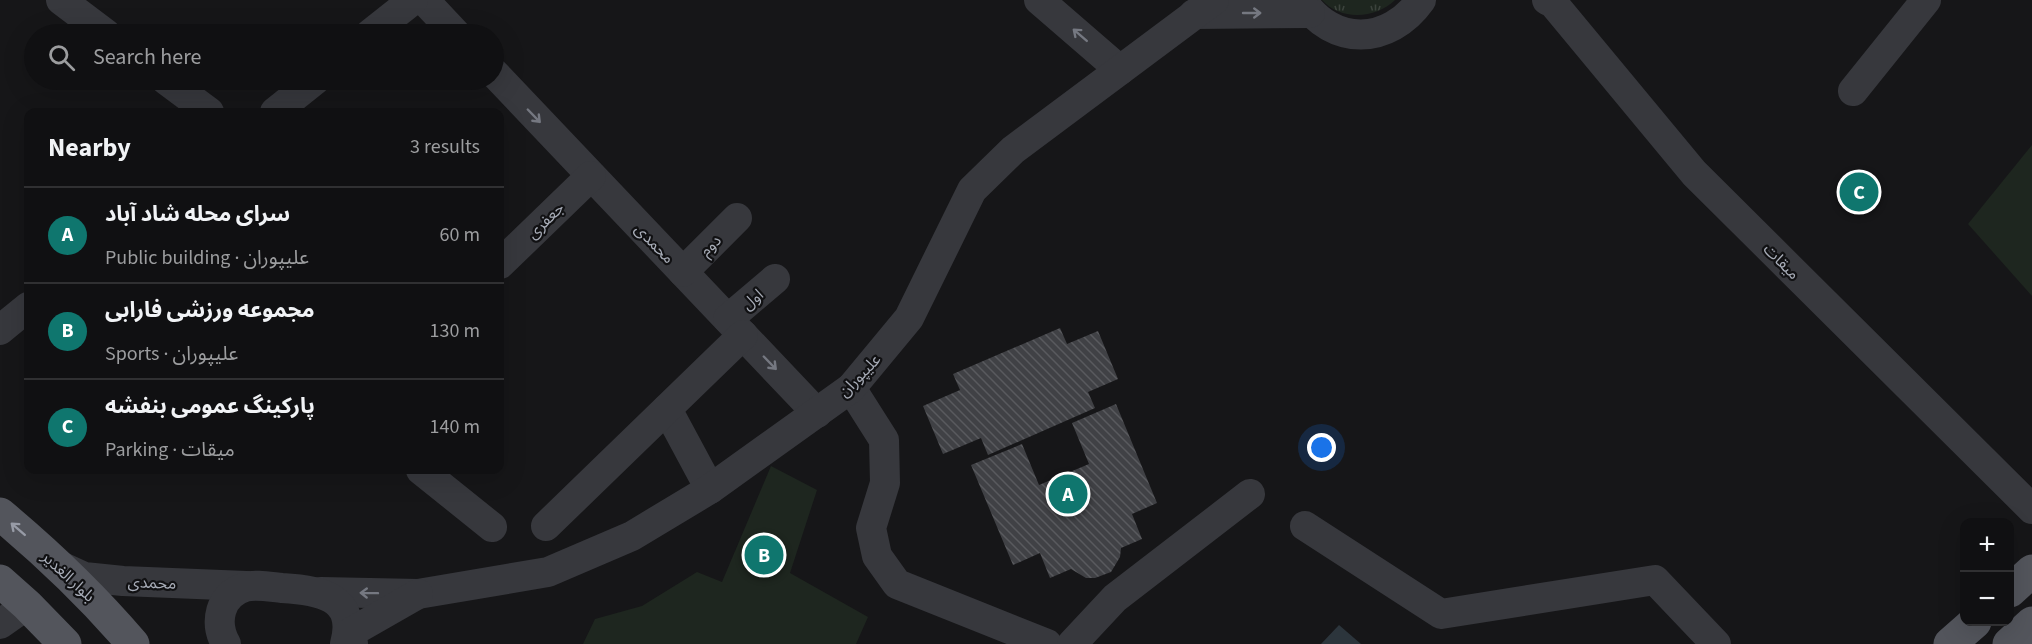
<!DOCTYPE html>
<meta charset="utf-8">
<style>
body{margin:0;font-family:"Source Sans 3","Noto Sans Arabic",sans-serif;background:#19191b;color:#f1f3f6}
.controls{position:absolute;right:18px;bottom:18px;display:grid;overflow:hidden;border-radius:12px;box-shadow:0 6px 24px #0002}
.controls button{width:54px;height:54px;display:grid;place-items:center;padding:0;border:0;border-bottom:2px solid #303032;background:#101012;color:#f1f3f6;font:30px sans-serif}
.you{position:absolute;left:1322px;top:448px;width:21px;height:21px;margin:-15px;border:4px solid #fff;border-radius:50%;background:#1a73e8;box-shadow:0 0 0 9px #1a73e833}
.badge{display:grid;place-items:center;width:39px;height:39px;border-radius:50%;background:#0f766e;color:#fff;font-size:20px;font-weight:700}
.pin{position:absolute;translate:-50% -50%;border:3px solid #fff;box-shadow:0 2px 6px #0006}
.list{margin:0;padding:0;list-style:none}
h2{display:flex;justify-content:space-between;align-items:center;height:78px;margin:0;padding:0 24px;font-size:26px}
h2 small{font-size:20px;font-weight:400;color:#9c9d9f}
.list li{display:grid;grid-template-columns:39px 1fr auto;gap:18px;align-items:center;box-sizing:border-box;height:96px;padding:0 24px;border-top:2px solid #303032}
.list b{display:block;font-size:22px;white-space:nowrap}
.list p{margin:0;font-size:20px;white-space:nowrap;color:#9c9d9f}
.list em{font-size:20px;font-style:normal;color:#9c9d9f}
.icon{flex:none;width:33px;height:33px;fill:none;stroke:currentColor;stroke-width:2;stroke-linecap:round;stroke-linejoin:round}
.map{position:relative;flex:none;width:2032px;height:644px;overflow:hidden}
.search{position:absolute;background:#101012;box-shadow:0 6px 24px #0002;left:24px;top:24px;width:480px;height:66px;display:flex;align-items:center;gap:15px;box-sizing:border-box;padding:0 21px;border-radius:33px;color:#9c9d9f;font-size:22px}
.panel{position:absolute;background:#101012;box-shadow:0 6px 24px #0002;left:24px;top:108px;width:480px;height:366px;border-radius:12px}
.map>svg:first-child{display:block}
</style>
<div class="map">
<svg width="2032" height="644" viewBox="0 0 2032 644">
<defs>
<pattern id="grass-tufts" width="24" height="20" patternUnits="userSpaceOnUse" patternTransform="scale(1.5)"><rect width="24" height="20" fill="#1e261f"/><path d="M3 7l-1-3M5 7V3M7 7l1-3M15 17l-1-3M17 17v-4M19 17l1-3" fill="none" stroke="#3c433d"/></pattern>
<pattern id="building-back-hatch" width="6" height="6" patternUnits="userSpaceOnUse" patternTransform="scale(1.5)"><rect width="6" height="6" fill="#404145"/><path d="M-1 5l2 2M0 0l6 6M5-1l2 2" fill="none" stroke="#595a5e"/></pattern>
</defs>
<rect width="100%" height="100%" fill="#161618"/>
<path fill="url(#grass-tufts)" d="M 1322,0 L 1395,0 C 1375,19 1341,21 1322,0 Z"/>
<g fill="#1e261f">
<path d="M 2032,145 L 2032,296 L 1968,224 Z"/>
<path d="M 771,466 L 817,490 L 790,573 L 868,617 L 856,644 L 583,644 L 595,619 L 642,606 L 697,572 L 722,582 Z"/>
</g>
<path fill="#2c353c" d="M 1339,625 L 1361,644 L 1321,644 Z"/>
<g fill="url(#building-back-hatch)">
<path d="M 1060,328 L 1067,344 L 1098,331 L 1118,379 L 1088,392 L 1095,408 L 988,455 L 981,438 L 943,454 L 923,406 L 960,390 L 953,374 Z"/>
<path d="M 1116,404 L 1157,503 L 1132,514 L 1142,539 L 1121,548 L 1120,557 L 1111,572 L 1095,578 L 1086,578 L 1071,569 L 1050,578 L 1040,553 L 1013,565 L 971,465 L 1022,444 L 1039,485 L 1089,464 L 1072,423 Z"/>
</g>
<g fill="none" stroke-linecap="round" stroke-linejoin="round">
<g stroke="#37383d" stroke-width="30">
<path d="M 61,0 L 106,34"/>
<path d="M 424,0 L 456,34"/>
<path d="M 1039,0 L 1120,70"/>
<path d="M 1302,0 C 1333,47 1389,45 1421,0"/>
<path d="M 1547,0 L 1553,3 L 1694,173 L 2032,509"/>
<path d="M 1194,14 L 1310,13"/>
<path d="M 370,34 L 413,0"/>
<path d="M 494,73 L 817,413"/>
<path d="M 166,80 L 209,112"/>
<path d="M 1853,91 L 1926,0"/>
<path d="M 275,112 L 315,80"/>
<path d="M 500,264 L 591,176"/>
<path d="M 683,272 L 737,218"/>
<path d="M 728,319 L 775,279"/>
<path d="M 0,330 L 28,307"/>
<path d="M 851,388 L 884,440 L 885,483 L 871,528 L 877,556 L 897,584 L 1047,644"/>
<path d="M 667,409 L 710,489"/>
<path d="M 421,470 L 492,527"/>
<path d="M 546,526 L 743,335"/>
<path d="M 1305,526 L 1441,614 L 1655,580 L 1716,644"/>
<path d="M 60,566 L 84,577 L 123,581 L 246,586"/>
<path d="M 321,592 L 418,594 L 548,572 L 632,536 L 710,489 L 851,388 L 909,318 L 972,190 L 1013,150 L 1214,0"/>
<path d="M 0,624 L 27,605"/>
<path d="M 226,644 C 214,623 219,595 245,587 C 255,584 271,587 282,588 C 318,590 358,596 345,644"/>
<path d="M 353,644 L 348,634 L 418,594"/>
<path d="M 1072,644 L 1115,598 L 1250,494"/>
</g>
<g stroke="#53555c" stroke-width="33">
<path d="M 0,514 C 48,554 92,596 133,644"/>
<path d="M 0,581 L 27,605 L 65,644"/>
<path d="M 2010,591 L 2032,571"/>
<path d="M 1950,644 L 1975,622"/>
<path d="M 2009,644 L 2032,623"/>
</g>
</g>
<defs><path id="oneway-shaft" d="M-6 0H5M1.5-3L5.5 0L1.5 3" fill="none" stroke-width="1.6" stroke-linecap="round" stroke-linejoin="round" transform="scale(1.5)"/></defs>
<g stroke="#757881">
<use href="#oneway-shaft" transform="translate(1252 13)"/>
<use href="#oneway-shaft" transform="translate(1080 35) rotate(-139)"/>
<use href="#oneway-shaft" transform="translate(534 116) rotate(46)"/>
<use href="#oneway-shaft" transform="translate(770 363) rotate(46)"/>
<use href="#oneway-shaft" transform="translate(369 593) rotate(-179)"/>
</g>
<use stroke="#979ba6" href="#oneway-shaft" transform="translate(18 529) rotate(-139)"/>
<g text-anchor="middle" stroke-width="4.5" stroke-linejoin="round" paint-order="stroke">
<g font-size="16" fill="#a8adb8" stroke="#111113">
<text transform="translate(545 220) rotate(-44)" y="6">جعفری</text>
<text transform="translate(655 243) rotate(46)" y="6">محمدی</text>
<text transform="translate(710 245) rotate(-45)" y="6">دوم</text>
<text transform="translate(1782 261) rotate(45)" y="6">میقات</text>
<text transform="translate(752 299) rotate(-41)" y="6">اول</text>
<text transform="translate(859 375) rotate(-46)" y="6">علیپوران</text>
<text transform="translate(69 576) rotate(43)" y="6">بلوار الغدیر</text>
<text transform="translate(152 582) rotate(2)" y="6">محمدی</text>
</g>
</g>
</svg>
<div class="controls">
<button>+</button>
<button>−</button>
</div>
<div class="you"></div>
<div class="pin badge" style="left:1068px;top:494px">A</div>
<div class="pin badge" style="left:764px;top:555px">B</div>
<div class="pin badge" style="left:1859px;top:192px">C</div>
<div class="search"><svg class="icon" aria-label="search" viewBox="0 0 24 24"><circle cx="10" cy="10" r="6"/><path d="M15 15l6 6"/></svg>Search here</div>
<section class="panel">
<h2>Nearby<small>3 results</small></h2>
<ul class="list">
<li><span class="badge">A</span><div><b>سرای محله شاد آباد</b><p>Public building · علیپوران</p></div><em>60 m</em></li>
<li><span class="badge">B</span><div><b>مجموعه ورزشی فارابی</b><p>Sports · علیپوران</p></div><em>130 m</em></li>
<li><span class="badge">C</span><div><b>پارکینگ عمومی بنفشه</b><p>Parking · میقات</p></div><em>140 m</em></li>
</ul>
</section>
</div>
